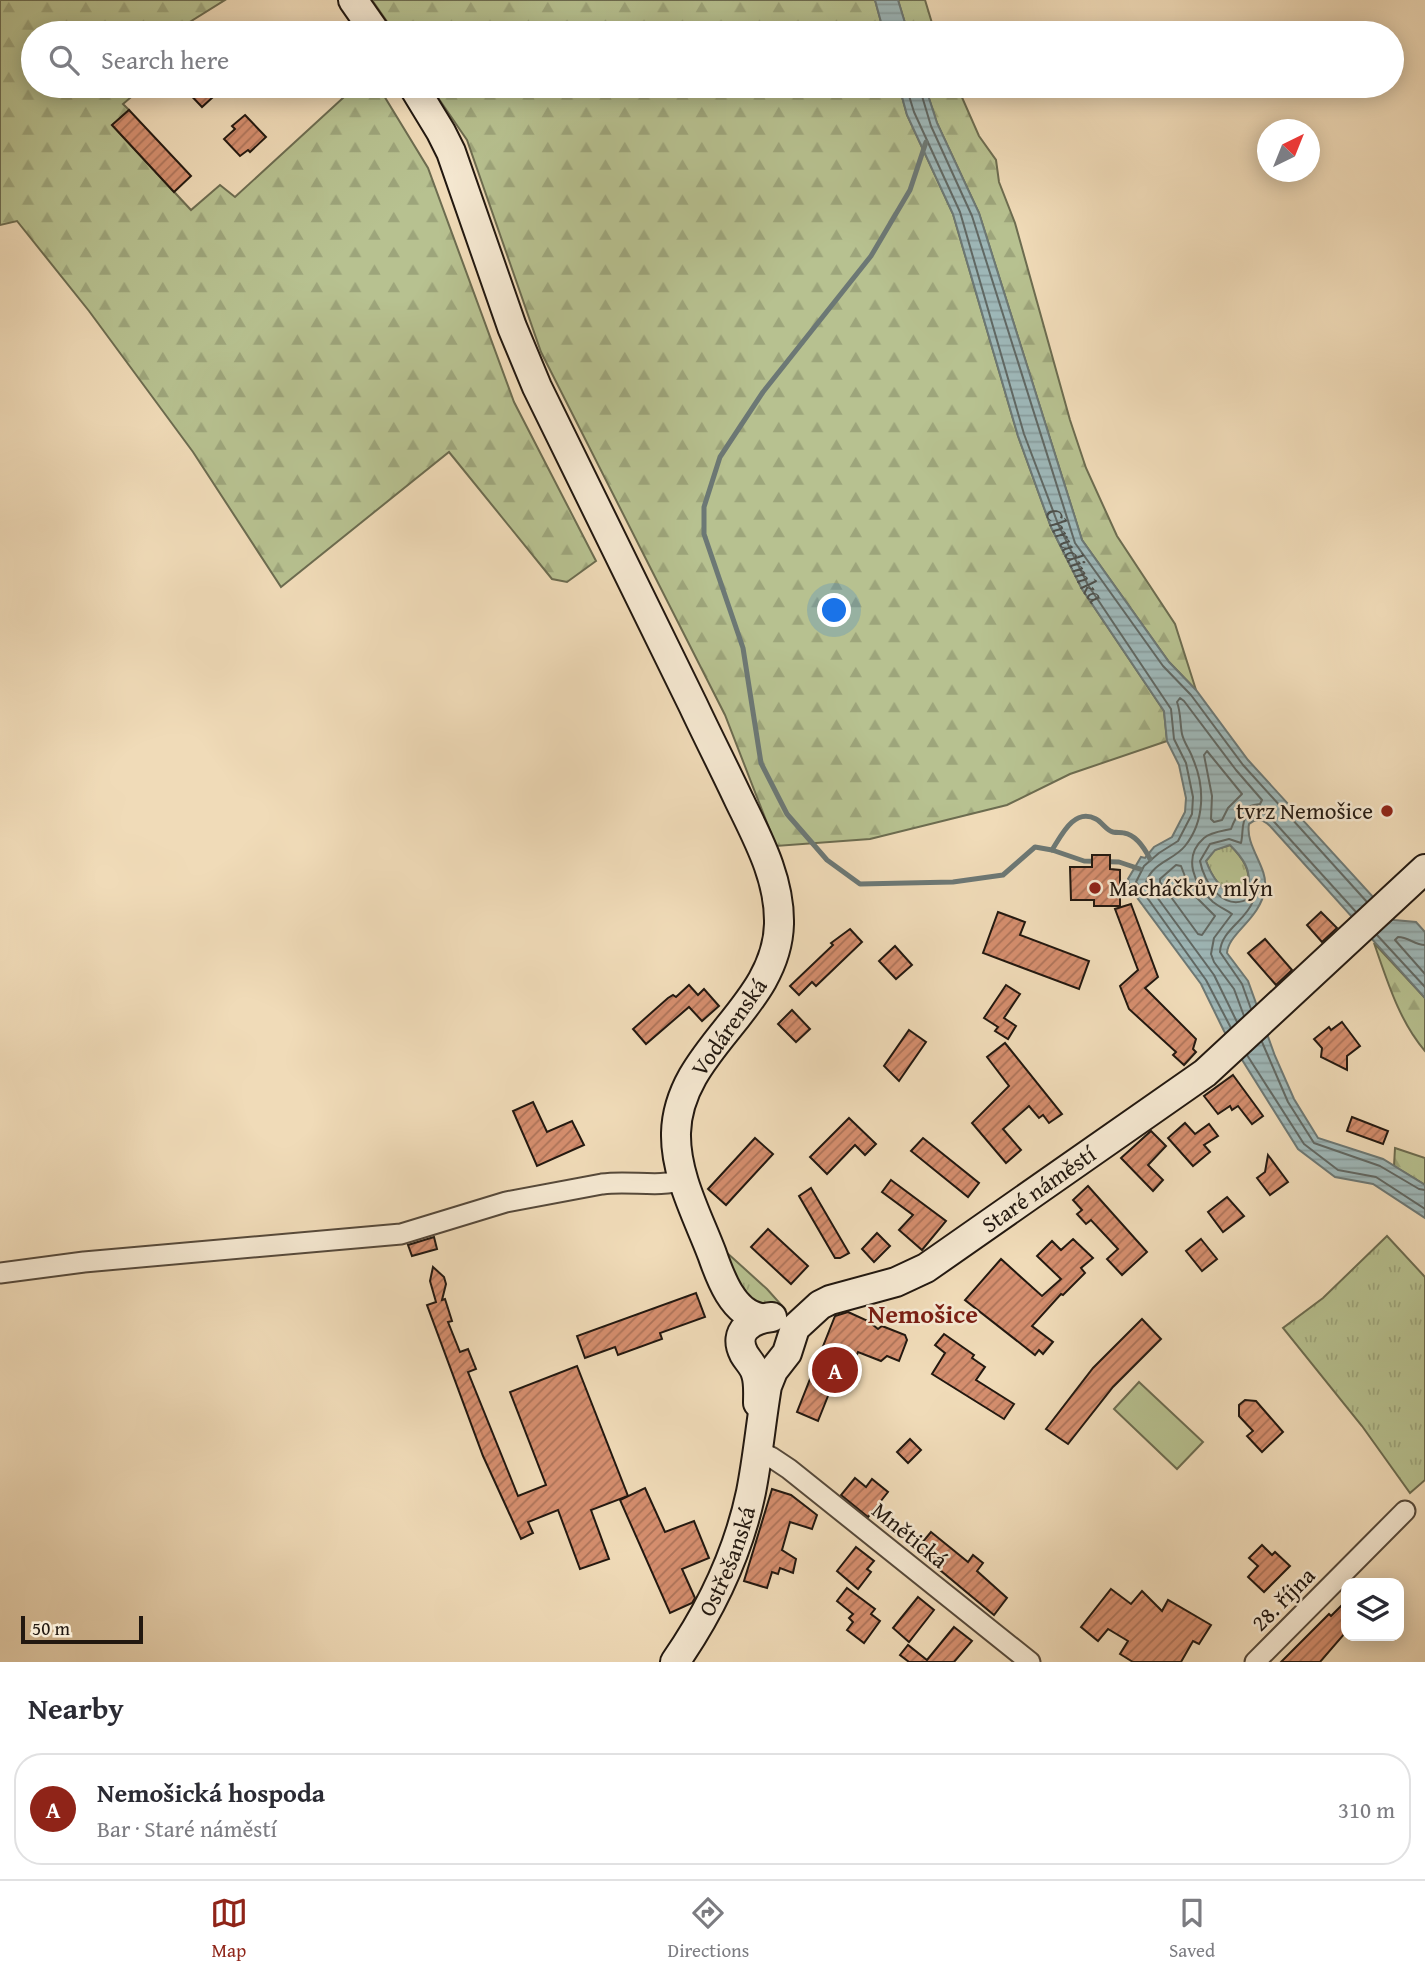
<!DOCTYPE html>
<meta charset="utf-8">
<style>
body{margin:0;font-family:"Gentium Book Plus",serif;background:#f2f2f3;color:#2b2b33}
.controls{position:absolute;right:21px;bottom:21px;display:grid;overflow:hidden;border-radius:14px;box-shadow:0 4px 18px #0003}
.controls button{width:63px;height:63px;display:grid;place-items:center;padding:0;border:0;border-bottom:2px solid #e1e1e2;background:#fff;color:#2b2b33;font:35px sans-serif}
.compass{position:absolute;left:1257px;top:119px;width:63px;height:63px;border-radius:50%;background:#fff;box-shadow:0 4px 18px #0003;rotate:43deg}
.scale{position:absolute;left:21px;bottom:18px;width:122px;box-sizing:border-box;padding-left:7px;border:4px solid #221810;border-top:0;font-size:19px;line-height:24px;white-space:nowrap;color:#221810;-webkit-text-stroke:5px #f5e8d1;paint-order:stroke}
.you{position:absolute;left:835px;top:611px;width:24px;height:24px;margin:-18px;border:5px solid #fff;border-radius:50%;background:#1a73e8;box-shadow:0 0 0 10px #1a73e833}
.badge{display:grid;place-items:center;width:46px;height:46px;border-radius:50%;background:#8f2418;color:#fff;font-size:23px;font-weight:700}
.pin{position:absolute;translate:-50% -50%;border:4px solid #fff;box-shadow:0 2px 7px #0006}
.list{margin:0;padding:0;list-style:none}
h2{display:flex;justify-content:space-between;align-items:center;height:91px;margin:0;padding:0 28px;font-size:30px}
h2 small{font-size:23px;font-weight:400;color:#7c7c81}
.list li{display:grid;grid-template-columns:46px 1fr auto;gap:21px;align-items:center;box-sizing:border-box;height:112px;margin:0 14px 14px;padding:0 14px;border:2px solid #e1e1e2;border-radius:28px}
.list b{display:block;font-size:26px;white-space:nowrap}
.list p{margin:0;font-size:23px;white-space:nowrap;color:#7c7c81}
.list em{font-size:23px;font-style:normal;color:#7c7c81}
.icon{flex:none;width:38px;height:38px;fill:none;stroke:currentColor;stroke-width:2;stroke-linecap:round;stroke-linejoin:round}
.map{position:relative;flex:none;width:1425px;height:1662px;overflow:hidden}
.search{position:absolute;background:#fff;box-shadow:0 4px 18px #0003;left:21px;right:21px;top:21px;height:77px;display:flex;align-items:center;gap:18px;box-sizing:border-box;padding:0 24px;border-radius:38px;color:#7c7c81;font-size:26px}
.sheet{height:217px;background:#fff}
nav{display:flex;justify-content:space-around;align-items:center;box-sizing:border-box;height:98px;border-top:2px solid #e1e1e2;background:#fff;font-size:19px;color:#7c7c81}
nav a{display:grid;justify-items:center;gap:4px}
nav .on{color:#8f2418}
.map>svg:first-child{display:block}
</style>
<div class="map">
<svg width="1425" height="1662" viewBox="0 0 1425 1662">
<defs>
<pattern id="grass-tufts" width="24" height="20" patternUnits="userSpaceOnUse" patternTransform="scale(1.75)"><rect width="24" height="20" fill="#b7c190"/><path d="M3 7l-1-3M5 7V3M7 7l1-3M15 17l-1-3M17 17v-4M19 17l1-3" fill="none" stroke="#9da57b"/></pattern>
<pattern id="forest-firs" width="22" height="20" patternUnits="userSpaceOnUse" patternTransform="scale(1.75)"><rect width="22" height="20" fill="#b7c190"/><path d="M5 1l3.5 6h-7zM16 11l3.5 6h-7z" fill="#9da57b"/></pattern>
<pattern id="water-rules" width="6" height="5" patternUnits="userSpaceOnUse" patternTransform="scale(1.75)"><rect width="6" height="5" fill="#9eb8b9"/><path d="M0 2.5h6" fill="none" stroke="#889d9e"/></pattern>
<pattern id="building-hatch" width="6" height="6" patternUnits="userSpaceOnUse" patternTransform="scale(1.75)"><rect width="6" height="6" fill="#d58e6e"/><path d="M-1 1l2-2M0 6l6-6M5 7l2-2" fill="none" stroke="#ac7359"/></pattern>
</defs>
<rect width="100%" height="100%" fill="#f0dbb8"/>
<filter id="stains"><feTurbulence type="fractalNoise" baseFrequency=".00286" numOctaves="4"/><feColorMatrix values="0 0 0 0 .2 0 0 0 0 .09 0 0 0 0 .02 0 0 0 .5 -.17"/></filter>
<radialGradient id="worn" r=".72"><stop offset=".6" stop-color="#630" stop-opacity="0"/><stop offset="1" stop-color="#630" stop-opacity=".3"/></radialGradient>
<g fill="url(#grass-tufts)" stroke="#6c6c50" stroke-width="2">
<path d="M 1230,845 C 1243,858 1252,871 1248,890 L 1234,896 C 1219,887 1212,877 1206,861 L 1214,850 Z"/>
<path d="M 1387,1236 L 1425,1277 L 1425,1480 L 1410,1493 L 1362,1426 L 1283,1328 L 1323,1298 Z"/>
<path d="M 715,1242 L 767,1289 L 785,1309 L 780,1311 L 751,1308 Z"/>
</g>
<g fill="url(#forest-firs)" stroke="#6c6c50" stroke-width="2">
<path d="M 0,0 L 225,0 L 172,33 L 33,33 L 33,86 L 132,86 L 137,92 L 123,104 L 129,110 L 112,125 L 191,210 L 220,185 L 235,197 L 356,86 L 378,86 L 428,168 L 514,402 L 596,561 L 567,582 L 552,579 L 449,452 L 281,587 L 193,452 L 89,311 L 17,221 L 0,225 Z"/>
<path d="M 372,0 L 875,0 L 884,33 L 395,33 Z"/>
<path d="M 898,0 L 925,0 L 935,33 L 908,33 Z"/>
<path d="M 430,86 L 899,86 L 907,115 L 953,214 L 1018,436 L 1051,527 L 1082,589 L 1164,711 L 1167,741 L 1070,774 L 1007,805 L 870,839 L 776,846 L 725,715 L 541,352 L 467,140 Z"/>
<path d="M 925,86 L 957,86 L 979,136 L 996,160 L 999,182 L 1015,223 L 1070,420 L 1086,468 L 1117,536 L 1175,624 L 1196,690 L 1169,662 L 1082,540 L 979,213 L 937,123 Z"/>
<path d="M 1374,943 L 1425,998 L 1425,1051 C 1399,1021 1387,980 1374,943 Z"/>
<path d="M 1395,1148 L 1425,1158 L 1425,1185 L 1394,1166 Z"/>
</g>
<path fill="#b7c190" stroke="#6c6c50" stroke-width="2" d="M 1139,1382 L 1203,1442 L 1177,1469 L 1114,1409 Z"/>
<g fill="url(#water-rules)" stroke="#6c7875" stroke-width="2" fill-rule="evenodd">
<path d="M 875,0 L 898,0 L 908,33 L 884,33 Z"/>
<path d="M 899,86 L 925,86 L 937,123 L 979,213 L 1082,540 L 1169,662 L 1196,690 L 1248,760 L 1394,920 L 1416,922 L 1425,932 L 1425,998 L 1270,826 C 1263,819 1256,818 1249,824 C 1245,846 1268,867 1265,888 C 1261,919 1228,933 1227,953 L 1248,981 L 1275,1056 L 1294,1099 L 1318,1138 L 1383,1159 L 1425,1185 L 1425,1218 L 1373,1184 L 1335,1177 L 1298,1149 L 1224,1031 L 1201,984 L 1130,888 L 1128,879 L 1141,857 L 1145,858 L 1154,847 L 1172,837 L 1185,812 L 1186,798 L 1179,765 L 1167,741 L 1164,711 L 1082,589 L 1051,527 L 1018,436 L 953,214 L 907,115 ZM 1230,845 C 1243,858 1252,870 1248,889 L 1234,896 C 1219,887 1212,877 1206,861 L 1215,850 Z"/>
</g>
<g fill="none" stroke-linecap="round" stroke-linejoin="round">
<g stroke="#606864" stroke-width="2">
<path id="s1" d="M 906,86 L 914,112 L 960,212 L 1024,434 L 1058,524 L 1088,585 L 1171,709 L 1174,739 L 1186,763 L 1193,797 L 1192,814 L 1178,841 L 1159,853 L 1144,866 L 1136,882 L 1206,980 L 1231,1028"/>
<path d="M 919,86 L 931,126 L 972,216 L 1075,543 L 1163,666 L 1191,695 L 1243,765 L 1367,902"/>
<path d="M 1207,751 L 1242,794 L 1228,808 L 1222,820 L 1214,822 L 1211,819 L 1212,796 L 1204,755 Z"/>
<path d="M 1176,865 L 1181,866 L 1191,892 L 1215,916 L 1202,935 L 1198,934 L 1160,882 L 1160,879 Z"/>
<path d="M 1377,935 L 1425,987"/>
<path d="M 1425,945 C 1414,945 1409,937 1398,937 L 1395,940 L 1425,974"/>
<path d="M 1251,1009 L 1242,984 L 1220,952 C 1221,930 1246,921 1253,901 L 1250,898 C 1224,913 1204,883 1200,861 L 1210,844 L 1229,839 L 1241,843 C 1245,825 1237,809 1267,814 L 1356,912"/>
<path d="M 1237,1022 L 1214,975 L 1146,882 C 1153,862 1174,860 1185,846 C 1205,821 1205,787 1193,759 C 1190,750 1184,743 1182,734 C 1180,724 1181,713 1177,702 L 1180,698 L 1184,701 L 1236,770 L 1262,800 L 1260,804 C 1242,806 1237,813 1231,829 C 1223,831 1211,832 1204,838 C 1182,857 1194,885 1213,902 C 1218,906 1226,910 1232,914 L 1214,938 L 1211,954 L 1214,962 L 1234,989 L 1244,1016"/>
<path d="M 1262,1042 L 1288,1102 L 1314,1143 L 1380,1166 L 1419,1189 L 1425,1190"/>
<path d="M 1247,1055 L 1304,1144 L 1338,1170 L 1376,1177 L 1425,1209"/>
</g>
<g stroke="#6c7875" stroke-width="5">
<path d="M 926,142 L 910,190 L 871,256 L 763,392 L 720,457 L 704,507 L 704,534 L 743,648 L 761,763 L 787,814 L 827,860 L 860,884 L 953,882 L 1003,875 L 1035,847 L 1052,850 L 1084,861 L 1119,862 L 1140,869"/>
<path d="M 1052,850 C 1061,836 1074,807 1096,819 C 1102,822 1106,830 1113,832 C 1117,833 1121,832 1124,833 C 1136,835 1145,849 1150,859"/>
</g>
</g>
<g fill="url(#building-hatch)" stroke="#221810" stroke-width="2">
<path d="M 182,86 L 225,86 L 202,107 Z"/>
<path d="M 129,110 L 191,176 L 174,192 L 112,125 Z"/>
<path d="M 245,115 L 266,137 L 250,152 L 248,150 L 240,156 L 224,139 L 235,129 L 232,126 Z"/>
<path d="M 1092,855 L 1110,855 L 1110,869 L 1120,870 L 1120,906 L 1094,906 L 1094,900 L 1071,900 L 1070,867 L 1092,867 Z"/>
<path d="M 1131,904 L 1158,977 L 1145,988 L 1196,1039 L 1193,1049 L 1196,1052 L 1184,1065 L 1173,1055 L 1176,1052 L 1129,1009 L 1120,986 L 1138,970 L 1115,909 Z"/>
<path d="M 998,912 L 1025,922 L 1020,935 L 1089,961 L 1079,989 L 983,953 Z"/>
<path d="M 1321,912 L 1337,928 L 1322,942 L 1307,925 Z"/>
<path d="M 850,929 L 862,942 L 816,986 L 812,982 L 799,995 L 790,986 L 833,945 L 831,943 Z"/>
<path d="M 1265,939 L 1292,970 L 1276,985 L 1248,953 Z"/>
<path d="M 895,946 L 912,965 L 896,979 L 879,961 Z"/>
<path d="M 689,985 L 698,995 L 704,989 L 719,1006 L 702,1021 L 689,1007 L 646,1044 L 633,1029 L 668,998 L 673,995 L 676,997 Z"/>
<path d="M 1006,985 L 1020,994 L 1004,1018 L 1016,1026 L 1008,1039 L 995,1031 L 998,1027 L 984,1018 Z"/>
<path d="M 792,1010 L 810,1029 L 796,1042 L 778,1024 Z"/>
<path d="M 1342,1022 L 1360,1046 L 1347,1056 L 1347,1070 L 1321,1057 L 1322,1048 L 1314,1039 L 1329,1027 L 1331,1030 Z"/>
<path d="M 909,1030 L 926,1042 L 899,1081 L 884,1066 Z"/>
<path d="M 1005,1043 L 1062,1114 L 1049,1123 L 1043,1115 L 1039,1118 L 1029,1106 L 1003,1129 L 1021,1150 L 1006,1163 L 972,1123 L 1009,1086 L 987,1057 Z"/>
<path d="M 1233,1075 L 1263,1116 L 1252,1124 L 1238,1106 L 1232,1110 L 1230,1106 L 1218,1114 L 1204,1096 Z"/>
<path d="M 533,1102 L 547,1132 L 572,1121 L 584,1145 L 537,1166 L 513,1111 Z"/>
<path d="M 1352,1117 L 1388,1131 L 1383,1144 L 1347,1131 Z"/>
<path d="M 849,1118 L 876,1144 L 865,1155 L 855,1145 L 827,1174 L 810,1157 Z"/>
<path d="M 1185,1123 L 1195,1134 L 1209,1124 L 1218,1136 L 1204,1145 L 1210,1152 L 1193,1166 L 1168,1138 Z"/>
<path d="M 1151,1131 L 1166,1146 L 1148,1165 L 1163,1180 L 1153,1191 L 1121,1158 Z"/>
<path d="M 755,1138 L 773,1154 L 726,1205 L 708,1189 Z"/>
<path d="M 923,1138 L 979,1183 L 968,1197 L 911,1151 Z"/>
<path d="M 1268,1155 L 1288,1182 L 1270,1195 L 1257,1178 L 1265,1172 Z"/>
<path d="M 891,1180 L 946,1221 L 922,1250 L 899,1230 L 913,1215 L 882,1192 Z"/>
<path d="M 1088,1186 L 1147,1252 L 1122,1275 L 1107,1259 L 1118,1249 L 1091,1220 L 1086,1224 L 1077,1214 L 1082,1210 L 1073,1200 Z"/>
<path d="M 811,1188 L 849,1253 L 840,1258 L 835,1258 L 799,1196 Z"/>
<path d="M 1227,1197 L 1244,1216 L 1223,1232 L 1208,1212 Z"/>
<path d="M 768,1229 L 808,1266 L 791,1284 L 751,1247 Z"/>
<path d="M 877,1233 L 890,1246 L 874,1262 L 862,1249 Z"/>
<path d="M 434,1237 L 437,1249 L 412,1256 L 408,1245 Z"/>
<path d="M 1073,1239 L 1093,1258 L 1081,1268 L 1085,1273 L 1063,1295 L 1061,1294 L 1032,1326 L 1053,1342 L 1043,1354 L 1039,1350 L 1035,1355 L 965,1300 L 1001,1259 L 1042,1296 L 1061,1279 L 1037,1256 L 1052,1241 L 1061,1250 Z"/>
<path d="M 1201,1239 L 1217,1259 L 1202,1271 L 1186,1251 Z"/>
<path d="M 433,1267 L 444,1277 L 446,1284 L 442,1300 L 445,1299 L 452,1321 L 448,1322 L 460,1352 L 468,1349 L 476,1369 L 468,1372 L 518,1496 L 546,1485 L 510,1392 L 577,1366 L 628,1496 L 591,1510 L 609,1559 L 580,1569 L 558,1510 L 528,1522 L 533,1533 L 521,1539 L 483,1456 L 427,1305 L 436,1302 L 430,1281 Z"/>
<path d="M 696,1293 L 705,1317 L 660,1333 L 662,1339 L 618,1355 L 615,1347 L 585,1358 L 577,1336 Z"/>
<path d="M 848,1312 L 868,1321 L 878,1329 L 882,1326 L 905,1335 L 907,1340 L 899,1361 L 887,1356 L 881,1361 L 858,1352 L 855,1360 L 844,1356 L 818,1421 L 797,1412 L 835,1316 Z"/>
<path d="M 1142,1319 L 1161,1339 L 1113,1387 L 1068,1444 L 1046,1429 L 1093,1368 Z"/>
<path d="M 944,1334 L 974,1355 L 972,1358 L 985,1367 L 976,1380 L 1014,1404 L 1004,1419 L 932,1374 L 945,1353 L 935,1345 Z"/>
<path d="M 1245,1400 L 1256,1401 L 1283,1432 L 1262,1452 L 1247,1436 L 1253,1431 L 1239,1416 L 1239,1405 Z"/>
<path d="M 910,1439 L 921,1450 L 908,1463 L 897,1452 Z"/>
<path d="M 855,1478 L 866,1487 L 872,1479 L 888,1492 L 868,1517 L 841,1495 Z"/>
<path d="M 645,1488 L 665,1532 L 694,1521 L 709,1558 L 682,1569 L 695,1598 L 692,1603 L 670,1613 L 620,1500 Z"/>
<path d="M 772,1489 L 791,1495 L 817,1515 L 812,1529 L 790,1522 L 782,1550 L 796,1559 L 793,1573 L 780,1568 L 778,1574 L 772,1572 L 767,1588 L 744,1581 Z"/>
<path d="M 931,1532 L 968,1562 L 973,1555 L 983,1563 L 977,1571 L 1007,1598 L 994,1615 L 916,1550 Z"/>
<path d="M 1262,1545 L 1272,1555 L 1275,1552 L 1290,1566 L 1264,1592 L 1248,1577 L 1258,1566 L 1249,1558 Z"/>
<path d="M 856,1547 L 874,1561 L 867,1569 L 871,1572 L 858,1589 L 837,1571 Z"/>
<path d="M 847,1588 L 875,1609 L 871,1614 L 880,1621 L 864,1643 L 847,1630 L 853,1622 L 849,1618 L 853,1614 L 837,1601 Z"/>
<path d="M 1111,1589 L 1131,1604 L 1142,1591 L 1162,1611 L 1168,1600 L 1211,1625 L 1199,1644 L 1193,1641 L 1181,1662 L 1133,1662 L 1120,1654 L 1128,1641 L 1108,1629 L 1098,1641 L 1081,1627 Z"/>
<path d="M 918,1597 L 934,1610 L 909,1642 L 893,1628 Z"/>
<path d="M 1346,1601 L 1346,1632 L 1320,1662 L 1281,1662 L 1329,1614 L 1331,1616 Z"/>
<path d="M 954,1627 L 972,1641 L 954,1662 L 909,1662 L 900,1655 L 908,1645 L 927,1660 Z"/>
</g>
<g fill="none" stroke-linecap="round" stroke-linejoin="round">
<defs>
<g id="street">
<path d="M 0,1273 L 84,1262 L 401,1234 L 506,1202 L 602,1184 C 630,1180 657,1188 684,1180"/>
<path d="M 757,1451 L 771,1457 L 789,1469 L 1030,1662"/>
<path d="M 1255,1662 L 1405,1511"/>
</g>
<g id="secondary">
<path d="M 353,0 L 376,33"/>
<path d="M 413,86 L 441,132 L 451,152 L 512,327 L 537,387 C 589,493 641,599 693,705 C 708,737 724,768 739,800 C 758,839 780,879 779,924 C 777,1008 678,1049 676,1133 C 675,1175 698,1217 712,1254 C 720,1277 733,1314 761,1318"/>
<path d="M 758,1403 C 758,1393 759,1383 756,1374 C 754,1366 748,1361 744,1354 C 732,1331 752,1319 772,1317"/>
<path id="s2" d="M 675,1662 C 711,1610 738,1554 751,1492 C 758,1457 761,1421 767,1386 L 773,1371 L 787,1353 L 795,1328 L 820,1305 L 830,1300 L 896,1282 L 926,1268 L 1205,1073 L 1425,869"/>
</g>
</defs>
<use href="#street" stroke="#56493a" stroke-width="23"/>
<use href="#secondary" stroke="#221810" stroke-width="32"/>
<use href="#street" stroke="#f5e8d1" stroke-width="19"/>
<use href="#secondary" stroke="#f5e8d1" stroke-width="28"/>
</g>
<g fill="#8f2418" stroke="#f5e8d1" stroke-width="2.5">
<circle cx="1387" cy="811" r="7"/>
<circle cx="1095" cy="888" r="7"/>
</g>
<g text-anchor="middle" stroke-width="5" stroke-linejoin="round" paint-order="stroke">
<g font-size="23" fill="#221810" stroke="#f5e8d1" text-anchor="end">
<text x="1373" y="819">tvrz Nemošice</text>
<text x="1109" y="896" text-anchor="start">Macháčkův mlýn</text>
</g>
<g font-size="23" fill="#221810" stroke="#f5e8d1">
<text transform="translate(729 1027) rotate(-55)" y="8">Vodárenská</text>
<text dy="8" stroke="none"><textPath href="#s2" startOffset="644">Staré náměstí</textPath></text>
<text transform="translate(910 1535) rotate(39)" y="8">Mnětická</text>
<text dy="8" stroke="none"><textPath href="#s2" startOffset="114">Ostřešanská</textPath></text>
<text transform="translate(1283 1599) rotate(-45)" y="8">28. října</text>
</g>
<g font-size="24" font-style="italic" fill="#4d504b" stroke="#f5e8d1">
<text dy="8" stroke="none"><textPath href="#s1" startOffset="500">Chrudimka</textPath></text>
</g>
<g font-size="26" font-weight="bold" fill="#7a1f14" stroke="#f5e8d1">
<text x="923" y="1323">Nemošice</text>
</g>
</g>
<rect width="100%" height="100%" filter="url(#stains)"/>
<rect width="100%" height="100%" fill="url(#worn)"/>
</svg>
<div class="controls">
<button><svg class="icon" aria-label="layers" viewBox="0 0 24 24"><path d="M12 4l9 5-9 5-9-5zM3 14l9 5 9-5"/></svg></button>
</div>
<svg class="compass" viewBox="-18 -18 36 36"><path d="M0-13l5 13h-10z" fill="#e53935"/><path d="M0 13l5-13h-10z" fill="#7c7c81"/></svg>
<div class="scale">50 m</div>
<div class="you"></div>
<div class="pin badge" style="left:835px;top:1370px">A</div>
<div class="search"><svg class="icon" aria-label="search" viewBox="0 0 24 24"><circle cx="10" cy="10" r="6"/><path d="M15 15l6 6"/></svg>Search here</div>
</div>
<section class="sheet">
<h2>Nearby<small></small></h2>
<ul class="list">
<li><span class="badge">A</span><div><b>Nemošická hospoda</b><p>Bar · Staré náměstí</p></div><em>310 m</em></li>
</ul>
</section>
<nav>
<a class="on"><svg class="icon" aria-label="map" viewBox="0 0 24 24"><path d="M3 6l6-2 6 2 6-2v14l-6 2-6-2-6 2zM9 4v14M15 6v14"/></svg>Map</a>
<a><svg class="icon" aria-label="directions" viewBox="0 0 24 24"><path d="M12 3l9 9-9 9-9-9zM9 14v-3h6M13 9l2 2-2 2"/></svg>Directions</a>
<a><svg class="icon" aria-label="saved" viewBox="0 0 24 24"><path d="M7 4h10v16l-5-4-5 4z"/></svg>Saved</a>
</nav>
